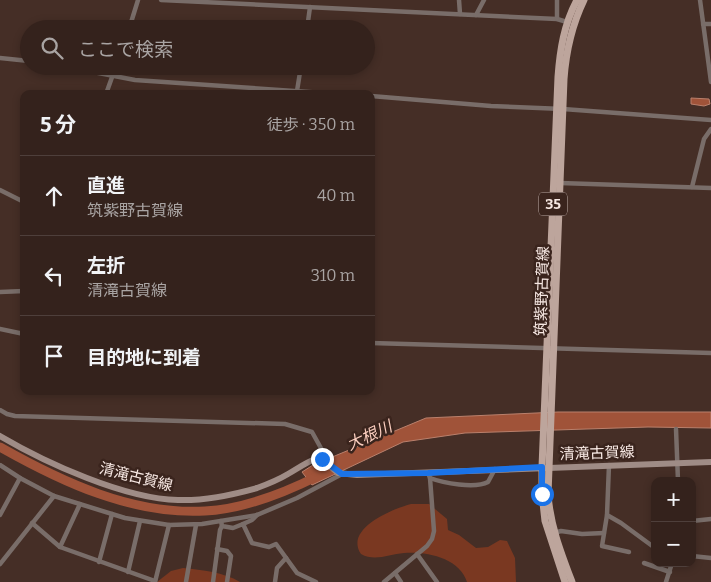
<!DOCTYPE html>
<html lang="ja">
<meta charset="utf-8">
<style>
body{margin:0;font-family:Bitter,"Noto Sans JP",serif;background:#3c2a25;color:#f1f3f6}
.controls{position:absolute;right:15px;bottom:15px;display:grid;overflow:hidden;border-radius:10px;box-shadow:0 2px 8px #0003}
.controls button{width:45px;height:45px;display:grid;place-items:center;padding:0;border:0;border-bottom:1px solid #4e3f3b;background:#34221c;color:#f1f3f6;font:25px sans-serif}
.stop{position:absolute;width:15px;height:15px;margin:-11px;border:4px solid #1a73e8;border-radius:50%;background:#fff}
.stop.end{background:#1a73e8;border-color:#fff;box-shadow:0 1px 5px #0008}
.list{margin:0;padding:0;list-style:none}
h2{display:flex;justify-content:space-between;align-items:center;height:65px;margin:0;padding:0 20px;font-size:21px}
h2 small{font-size:16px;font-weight:400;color:#a9a4a3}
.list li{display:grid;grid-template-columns:32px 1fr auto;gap:15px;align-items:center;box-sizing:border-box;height:80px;padding:0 20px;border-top:1px solid #4e3f3b}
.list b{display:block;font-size:19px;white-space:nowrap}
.list p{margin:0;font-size:16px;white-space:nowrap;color:#a9a4a3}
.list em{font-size:16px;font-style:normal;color:#a9a4a3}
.icon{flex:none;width:28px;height:28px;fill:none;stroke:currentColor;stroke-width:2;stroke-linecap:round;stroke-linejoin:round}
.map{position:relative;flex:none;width:711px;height:582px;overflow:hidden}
.search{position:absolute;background:#34221c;box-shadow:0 2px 8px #0003;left:20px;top:20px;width:355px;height:55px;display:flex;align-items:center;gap:12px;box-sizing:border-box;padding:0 18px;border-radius:28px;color:#a9a4a3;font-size:19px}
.panel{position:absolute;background:#34221c;box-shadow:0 2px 8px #0003;left:20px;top:90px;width:355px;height:305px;border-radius:10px}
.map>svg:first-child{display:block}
</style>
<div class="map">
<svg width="711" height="582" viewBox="0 0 711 582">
<rect width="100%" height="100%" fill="#452e26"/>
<g fill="#7a3821">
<path d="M 411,504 L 429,504 L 447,519 L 448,530 L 459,535 L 476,548 L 488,547 L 500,540 L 507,541 L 515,558 L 516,582 L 467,582 C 460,558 426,551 404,553 C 389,554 375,562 361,554 C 344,529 392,509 411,504 Z"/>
<path d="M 183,568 C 203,570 223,572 240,582 L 157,582 L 171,571 Z"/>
</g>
<g fill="#a05339" stroke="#ba806c">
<path d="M 691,98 L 709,99 L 710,104 L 704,106 L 691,104 Z"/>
<path d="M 558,412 L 711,412 L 711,428 L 648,427 L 465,433 L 403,442 L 312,485 L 302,472 L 313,465 L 426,418 Z"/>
</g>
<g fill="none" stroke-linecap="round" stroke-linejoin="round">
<path stroke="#a05339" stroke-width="9" d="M 0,447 C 62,482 132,515 205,511 C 244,509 284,493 318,476"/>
<g stroke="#796d69" stroke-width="4.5">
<path d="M 161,0 L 557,19 L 567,22"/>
<path d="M 459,0 L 460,14"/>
<path d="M 700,0 L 711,82"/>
<path d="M 476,15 L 484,0"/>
<path d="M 557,19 L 557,0"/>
<path d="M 703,24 L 711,24"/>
<path d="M 129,29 L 138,0"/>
<path d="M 307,29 L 310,7"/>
<path d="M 0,58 L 29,61"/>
<path d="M 62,66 L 135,80 L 338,94"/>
<path d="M 297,91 L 301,66"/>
<path d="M 106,94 L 116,66"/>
<path d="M 371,96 L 491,106 L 563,109 L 711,120"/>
<path d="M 560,183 L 711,188"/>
<path d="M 692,187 L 704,139 L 711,129"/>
<path d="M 0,190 L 24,202"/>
<path d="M 0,292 L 24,291"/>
<path d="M 0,329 L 24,334"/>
<path d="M 371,343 L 711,353"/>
<path d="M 0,410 L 7,414 L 15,416 L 285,424 L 312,432 L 322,450 L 321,459"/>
<path d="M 676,429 L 678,481"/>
<path d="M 0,465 L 20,478 L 54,496 L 125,518 L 169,525 L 202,524 L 257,515 L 297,498 L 342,474"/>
<path d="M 609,465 L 607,515 L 621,523 L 655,548"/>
<path d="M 430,478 C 443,483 475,489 488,482 L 495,469"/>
<path d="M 0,515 L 20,478"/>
<path d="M 607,515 L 602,546 L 629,552"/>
<path d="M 221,521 L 222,526 L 233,528 L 243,524 L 252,543 L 269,547 L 276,544 L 297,573 L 316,582"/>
<path d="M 692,521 L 711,519"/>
<path d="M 32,523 L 60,547 L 155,581"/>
<path d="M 243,524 L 252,520 L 257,515"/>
<path d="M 554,533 L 561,531 L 582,534 L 604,533"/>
<path d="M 60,547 L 80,504"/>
<path d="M 217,549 L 227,551 L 231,556 L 227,582"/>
<path d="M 417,554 L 437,582"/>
<path d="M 692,556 L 711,558"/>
<path d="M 99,562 L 112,514"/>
<path d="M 644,563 L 670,572"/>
<path d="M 0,564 L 54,496"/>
<path d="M 128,572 L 140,521"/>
<path d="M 395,573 L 401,582"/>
<path d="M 155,582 L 169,525"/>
<path d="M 186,582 L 196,525"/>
<path d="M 213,582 L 220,530 L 222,526"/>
<path d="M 275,582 L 277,568 L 286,558"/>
<path d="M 384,582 L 427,546 L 432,539 L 434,531 L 430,478 L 428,473"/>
<path d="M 666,582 L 672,563"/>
</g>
<path stroke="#9f8c86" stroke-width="6" d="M 0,436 C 46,463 125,499 178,500 C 204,501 232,495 257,488 C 268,484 278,480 288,474 C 297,469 305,463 315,459 L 321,459 L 338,473 L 357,475 L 711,462"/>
<g stroke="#bda59c" stroke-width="7">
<path d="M 565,582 L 545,521 L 542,494 L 542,467 L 558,77 C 560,50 564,24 577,0"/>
<path d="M 572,582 C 561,553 550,525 548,494 L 564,79 C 566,51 572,25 584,0"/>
</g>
</g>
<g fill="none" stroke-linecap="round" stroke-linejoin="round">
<path stroke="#1a73e8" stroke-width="6" d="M 322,459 L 342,474 L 428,473 L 542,467 L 542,494"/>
</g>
<g text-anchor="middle" stroke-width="5" stroke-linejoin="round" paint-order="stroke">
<rect fill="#3a241d" stroke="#beada8" stroke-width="1" x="539" y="192.5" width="28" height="23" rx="4"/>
<g font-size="14" font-weight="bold" fill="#f7e8e3">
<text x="553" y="209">35</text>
</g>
<g font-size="15" fill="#f7e8e3" stroke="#3a241d">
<text transform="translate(542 291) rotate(-88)" y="5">筑紫野古賀線</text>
<text transform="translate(597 453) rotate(-2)" y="5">清滝古賀線</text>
<text transform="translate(136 477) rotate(14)" y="5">清滝古賀線</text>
</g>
<g font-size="16" font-style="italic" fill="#facdbe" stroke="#3a241d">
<text transform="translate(369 435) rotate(-25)" y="6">大根川</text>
</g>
</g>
</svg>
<div class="controls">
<button>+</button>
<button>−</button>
</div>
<div class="stop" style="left:542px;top:494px"></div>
<div class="stop end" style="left:322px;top:459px"></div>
<div class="search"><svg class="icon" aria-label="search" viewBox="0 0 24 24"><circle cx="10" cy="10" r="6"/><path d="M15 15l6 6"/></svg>ここで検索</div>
<section class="panel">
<h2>5 分<small>徒歩 · 350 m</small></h2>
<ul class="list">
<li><svg class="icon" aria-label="ahead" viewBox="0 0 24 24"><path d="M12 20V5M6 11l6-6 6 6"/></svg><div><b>直進</b><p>筑紫野古賀線</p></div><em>40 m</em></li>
<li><svg class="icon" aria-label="left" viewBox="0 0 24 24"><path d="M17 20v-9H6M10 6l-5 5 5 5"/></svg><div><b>左折</b><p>清滝古賀線</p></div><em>310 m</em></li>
<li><svg class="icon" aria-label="arrive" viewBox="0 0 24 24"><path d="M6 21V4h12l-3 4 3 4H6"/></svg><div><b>目的地に到着</b></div></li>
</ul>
</section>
</div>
